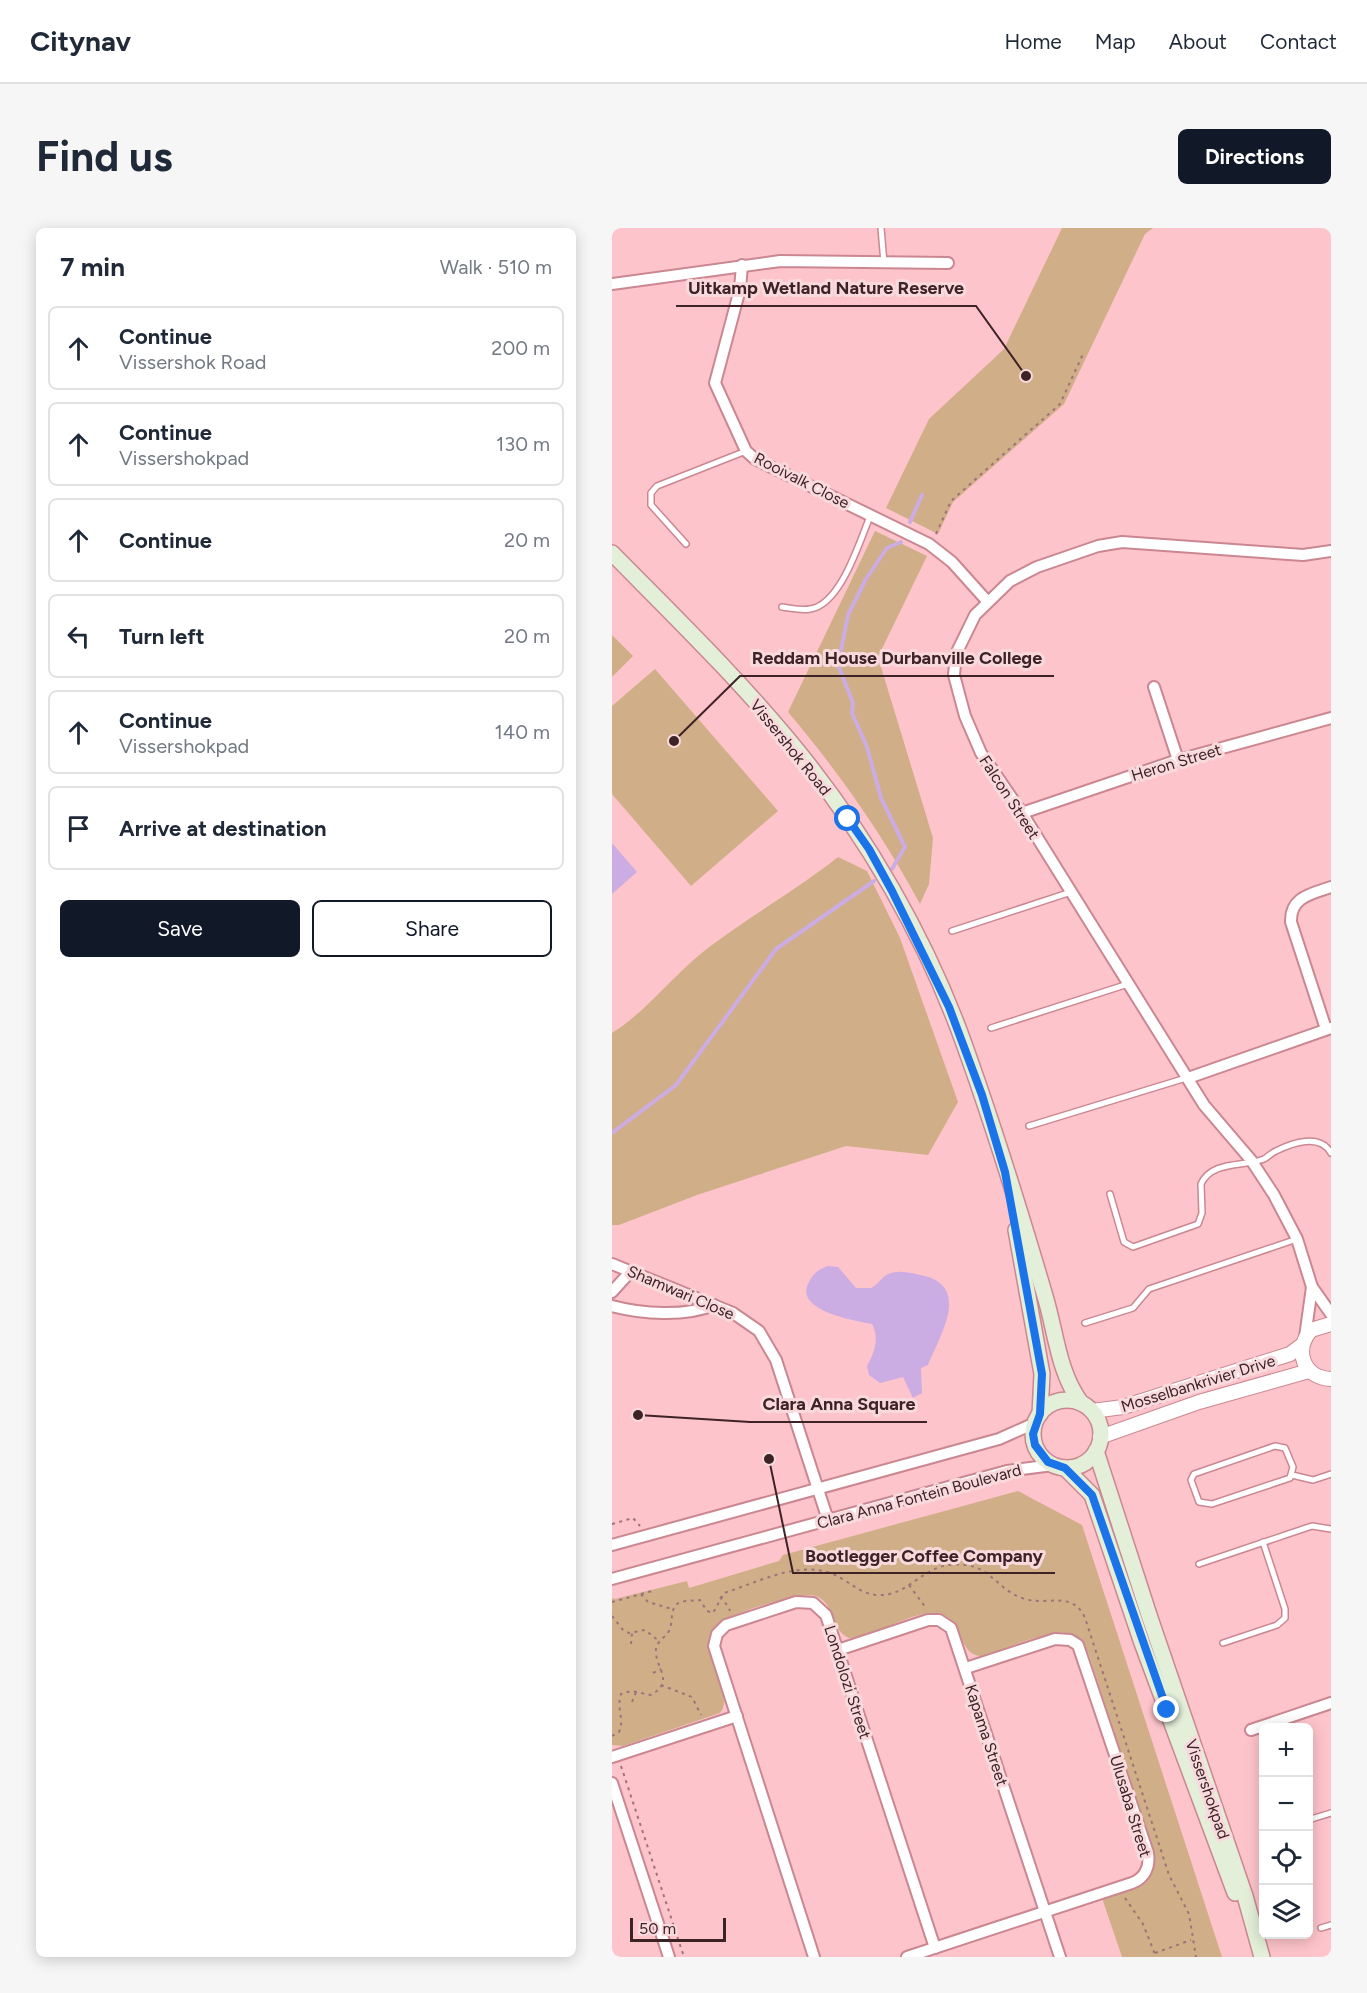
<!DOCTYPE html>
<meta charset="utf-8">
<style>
body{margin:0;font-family:Figtree,sans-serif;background:#f6f6f7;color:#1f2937}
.controls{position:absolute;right:18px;bottom:18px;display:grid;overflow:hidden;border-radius:9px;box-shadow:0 3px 15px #0003}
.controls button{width:54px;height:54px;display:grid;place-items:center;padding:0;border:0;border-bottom:2px solid #e0e1e3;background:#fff;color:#1f2937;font:30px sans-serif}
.scale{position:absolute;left:18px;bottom:15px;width:96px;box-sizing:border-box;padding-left:6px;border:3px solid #3d2226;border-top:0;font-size:16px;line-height:21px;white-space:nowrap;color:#3d2226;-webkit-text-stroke:4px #f8dadd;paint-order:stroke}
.stop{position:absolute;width:18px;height:18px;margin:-14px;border:4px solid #1a73e8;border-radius:50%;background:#fff}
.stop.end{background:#1a73e8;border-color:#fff;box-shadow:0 2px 6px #0008}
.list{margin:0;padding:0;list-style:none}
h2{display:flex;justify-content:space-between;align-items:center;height:78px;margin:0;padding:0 24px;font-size:26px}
h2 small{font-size:20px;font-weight:400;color:#747a83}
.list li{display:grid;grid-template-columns:39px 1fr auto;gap:18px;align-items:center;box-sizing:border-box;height:84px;margin:0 12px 12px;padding:0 12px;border:2px solid #e0e1e3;border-radius:9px}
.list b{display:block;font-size:22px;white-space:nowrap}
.list p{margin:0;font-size:20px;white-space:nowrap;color:#747a83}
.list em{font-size:20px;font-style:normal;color:#747a83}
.actions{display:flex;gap:12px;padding:18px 24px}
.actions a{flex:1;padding:14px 0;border:2px solid #111827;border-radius:9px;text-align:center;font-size:21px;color:#111827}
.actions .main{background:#111827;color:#fff}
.icon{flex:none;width:33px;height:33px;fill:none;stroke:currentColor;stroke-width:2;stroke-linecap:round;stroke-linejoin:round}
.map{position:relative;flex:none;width:719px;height:1729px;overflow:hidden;border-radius:9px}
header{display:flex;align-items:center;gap:36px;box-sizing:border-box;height:84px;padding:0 30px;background:#fff;border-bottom:2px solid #e0e1e3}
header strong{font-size:28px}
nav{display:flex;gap:33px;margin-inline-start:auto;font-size:21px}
.intro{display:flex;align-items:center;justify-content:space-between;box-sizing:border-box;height:144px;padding:0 36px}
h1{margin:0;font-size:42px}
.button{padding:15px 27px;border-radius:9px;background:#111827;color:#fff;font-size:21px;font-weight:700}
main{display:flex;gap:36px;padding:0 36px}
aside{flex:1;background:#fff;border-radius:9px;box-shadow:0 3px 15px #0003}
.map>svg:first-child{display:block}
</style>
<header>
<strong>Citynav</strong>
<nav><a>Home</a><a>Map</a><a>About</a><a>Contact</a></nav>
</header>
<div class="intro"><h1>Find us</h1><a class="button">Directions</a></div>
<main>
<aside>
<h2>7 min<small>Walk · 510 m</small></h2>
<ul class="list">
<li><svg class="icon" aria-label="ahead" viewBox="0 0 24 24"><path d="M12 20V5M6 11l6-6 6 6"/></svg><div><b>Continue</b><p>Vissershok Road</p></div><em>200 m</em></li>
<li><svg class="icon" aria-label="ahead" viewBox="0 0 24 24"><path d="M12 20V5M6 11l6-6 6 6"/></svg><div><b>Continue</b><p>Vissershokpad</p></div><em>130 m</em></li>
<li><svg class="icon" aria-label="ahead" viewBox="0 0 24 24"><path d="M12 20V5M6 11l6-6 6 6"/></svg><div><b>Continue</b></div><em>20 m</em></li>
<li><svg class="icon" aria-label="left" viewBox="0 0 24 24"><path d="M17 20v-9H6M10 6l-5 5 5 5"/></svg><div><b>Turn left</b></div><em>20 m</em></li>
<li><svg class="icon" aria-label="ahead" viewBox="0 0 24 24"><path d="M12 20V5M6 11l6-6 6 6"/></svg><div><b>Continue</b><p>Vissershokpad</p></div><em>140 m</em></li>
<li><svg class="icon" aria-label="arrive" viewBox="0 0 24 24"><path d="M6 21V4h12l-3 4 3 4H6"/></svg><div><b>Arrive at destination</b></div></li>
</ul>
<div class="actions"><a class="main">Save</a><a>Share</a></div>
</aside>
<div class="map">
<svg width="719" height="1729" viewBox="0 0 719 1729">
<rect width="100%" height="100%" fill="#fec4cb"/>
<g fill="#d0ae87">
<path d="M 450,0 L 541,0 L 533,6 L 452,176 L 341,274 L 326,306 L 274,280 L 317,191 L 392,121 Z"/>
<path d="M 263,303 L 315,328 L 266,429 L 321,610 L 317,656 L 308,676 C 271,607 226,543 176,484 Z"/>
<path d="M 0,407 L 21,428 L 0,449 Z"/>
<path d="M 43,441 L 166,583 L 79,658 L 0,566 L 0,478 Z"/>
<path d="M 226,629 L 255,643 L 288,710 L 346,874 L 316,927 L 234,918 L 85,967 L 7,997 L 0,997 L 0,805 C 38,781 64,743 100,717 C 141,686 186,661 226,629 Z"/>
<path d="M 406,1263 L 470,1297 L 610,1729 L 510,1729 L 490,1670 C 515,1662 545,1658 542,1625 L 476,1424 C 458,1387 401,1419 372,1428 C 345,1430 353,1392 328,1386 C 301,1380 265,1410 237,1410 C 218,1402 224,1376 204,1368 C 189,1363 120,1385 107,1395 C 101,1400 97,1407 97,1415 C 95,1435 122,1469 108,1485 L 11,1518 L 0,1517 L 0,1370 L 3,1371 L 75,1353 L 77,1360 L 167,1333 L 171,1327 Z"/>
</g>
<g fill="#cbace3">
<path d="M 0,615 L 25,644 L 0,666 Z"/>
<path d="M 216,1038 L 226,1039 L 244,1060 L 259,1060 C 265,1057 268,1052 273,1048 C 284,1040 300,1045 313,1048 C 359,1060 327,1109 316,1137 L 309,1140 L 310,1165 L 301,1170 L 291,1149 L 268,1155 L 257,1147 L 255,1138 C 262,1126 268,1110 260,1096 C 244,1093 183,1083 196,1056 C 201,1046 205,1042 216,1038 Z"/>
</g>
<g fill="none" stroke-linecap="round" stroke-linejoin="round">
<g stroke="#cbace3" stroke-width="4">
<path d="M 298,294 L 310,267"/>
<path d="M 280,641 L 293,619 L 269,570 L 255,519 L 240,485 L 241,475 L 226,437 L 236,387 L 254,351 L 275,320 L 289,314"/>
<path d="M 0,905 L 64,857 L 164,721 L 262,653"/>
</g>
<defs>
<g id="service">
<path d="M 269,0 L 272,35"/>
<path d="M 74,316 L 39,277 L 39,265 L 45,258 L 134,223"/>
<path d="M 170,379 C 179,380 189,383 198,381 C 229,377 248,312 259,286"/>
<path d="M 340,703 L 459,664"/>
<path d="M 379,800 L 516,756"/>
<path d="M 417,898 L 574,850"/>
<path d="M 498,966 L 512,1014 L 521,1019 L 586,996 L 590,985 L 589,956 C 600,932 632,939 652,931 C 656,929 659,925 664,923 C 680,915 708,905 719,925"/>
<path d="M 473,1095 L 521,1080 L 537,1061 L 685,1011"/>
<path d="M 663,1218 L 673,1220 L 681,1239 L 678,1250 L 600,1276 L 587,1274 L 579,1252 L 582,1246 Z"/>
<path d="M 680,1247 L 701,1252 L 719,1246"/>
<path d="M 587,1336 L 700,1298 L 719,1301"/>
<path d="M 611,1415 L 665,1397 L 673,1390 L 673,1381 L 651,1314"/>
<path d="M 696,1592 L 719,1585"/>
<path d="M 651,1606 L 652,1606"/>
<path d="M 709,1700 L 719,1697"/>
</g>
<g id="minor">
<path d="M 130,37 L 128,61 L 103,155 L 134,223 L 143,231 L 317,316 L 340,334 L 375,373"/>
<path d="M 0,56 L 168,33 L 336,35"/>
<path d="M 719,323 L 691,327 L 510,314 L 486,318 L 425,339 L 398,353 L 363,387 L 344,426 L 342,447 L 353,488 L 369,525 L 410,585 L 592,877 L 639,932 L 662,967 L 685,1011 L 700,1059 L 719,1086"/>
<path d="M 542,459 L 566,532"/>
<path d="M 410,585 L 566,532 L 719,490"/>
<path d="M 714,801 L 679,694 C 678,669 699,666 719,659"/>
<path d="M 576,850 L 719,800"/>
<path d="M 0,1036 L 121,1085 L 147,1103 L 164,1132 L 216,1292"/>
<path d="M 0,1064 L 19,1043"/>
<path d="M 0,1078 C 30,1086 73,1089 102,1077"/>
<path d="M 693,1109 L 700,1059"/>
<path d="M 0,1317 L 387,1211 L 423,1195"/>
<path d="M 0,1351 L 395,1243 L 441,1237"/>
<path d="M 226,1422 L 316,1392 L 327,1392 L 339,1400 L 448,1729"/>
<path d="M 639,1502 L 719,1475"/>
<path d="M 0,1529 L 125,1488"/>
<path d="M 0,1555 L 57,1729"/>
<path d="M 202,1729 L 102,1418 L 105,1406 L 114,1397 L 184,1374 L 201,1375 L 214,1387 L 323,1720"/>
<path d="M 295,1729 L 520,1655 C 533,1650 538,1639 536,1625 L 466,1417 L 458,1412 L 443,1411 L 354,1440"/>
</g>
<g id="tertiary">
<path d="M 719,1096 L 699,1102 C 681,1123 692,1150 719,1151"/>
<path d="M 480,1183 L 511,1179 L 678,1126 L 690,1117"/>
<path d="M 488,1209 L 587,1174 L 697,1143"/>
</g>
<g id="secondary">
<path d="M 0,325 C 63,389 127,451 184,521 C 254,607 313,708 351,813 C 381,896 408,983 433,1068 C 444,1104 446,1144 469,1175"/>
<path d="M 404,1002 L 430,1146 L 428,1186"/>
<circle cx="455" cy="1206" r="34"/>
<path d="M 484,1223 L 537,1387 L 633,1668 L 650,1729"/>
<path d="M 453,1240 L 480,1267 L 530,1415 L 623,1665"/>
</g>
</defs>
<use href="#service" stroke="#cb8791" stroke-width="8"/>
<use href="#minor" stroke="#cb8791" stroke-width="14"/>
<use href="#tertiary" stroke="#cb8791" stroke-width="16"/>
<use href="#secondary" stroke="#cb8791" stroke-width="18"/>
<g stroke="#9d7378" stroke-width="2" stroke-dasharray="3 4.5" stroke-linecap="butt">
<path d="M 324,306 L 339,273 L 448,176 L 471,126"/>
<path d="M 0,1296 L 21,1290 L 28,1298"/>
<path d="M 297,1357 L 314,1380"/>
<path d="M 29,1366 L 36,1374 L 60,1381"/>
<path d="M 108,1369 L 116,1378 L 118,1383"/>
<path d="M 0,1374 L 40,1363"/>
<path d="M 0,1388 L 11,1402 L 17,1405 L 33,1402 L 47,1413"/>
<path d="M 19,1416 L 20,1405"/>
<path d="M 41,1445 L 49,1441"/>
<path d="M 49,1457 L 80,1469 L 89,1487"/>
<path d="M 20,1474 L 24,1464"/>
<path d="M 0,1508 L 7,1504 C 13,1492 4,1480 9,1466 L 19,1463 L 39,1467 C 64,1453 42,1439 44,1421 C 45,1413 53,1410 57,1403 C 61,1395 58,1382 65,1376 C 70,1372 81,1373 88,1372 L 95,1383 L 101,1385 L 112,1365 C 144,1355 185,1333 218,1345 C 236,1351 247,1367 267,1367 C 295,1368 310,1340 337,1337 C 379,1332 382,1362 413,1371 C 435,1378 461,1362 473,1390 L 557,1647 L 577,1686 L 584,1729"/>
<path d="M 9,1538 L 72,1729"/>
<path d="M 513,1670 L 531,1696 L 544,1729"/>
<path d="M 543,1725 L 579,1712"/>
</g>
<use href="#service" stroke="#fff" stroke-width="5"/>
<use href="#minor" stroke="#fff" stroke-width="10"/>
<use href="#tertiary" stroke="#fff" stroke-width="14"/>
<use href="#secondary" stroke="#e3efd8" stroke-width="15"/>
</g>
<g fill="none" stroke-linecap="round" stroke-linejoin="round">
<path stroke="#1a73e8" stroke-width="8" d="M 236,591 L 257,621 L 280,663 L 337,779 L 370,867 L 393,944 L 430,1146 L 428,1186 L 421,1206 L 423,1217 L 436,1234 L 453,1240 L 480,1267 L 555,1482"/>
</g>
<g text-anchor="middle" stroke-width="6" stroke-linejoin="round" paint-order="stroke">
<g font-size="16" fill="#3d2226" stroke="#f8dadd">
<text transform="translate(190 252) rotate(27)" y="6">Rooivalk Close</text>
<text transform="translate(179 519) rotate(51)" y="6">Vissershok Road</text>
<text transform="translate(564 534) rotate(-17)" y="6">Heron Street</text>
<text transform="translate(398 569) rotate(57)" y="6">Falcon Street</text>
<text transform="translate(69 1064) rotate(23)" y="6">Shamwari Close</text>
<text transform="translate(586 1155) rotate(-17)" y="6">Mosselbankrivier Drive</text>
<text transform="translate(307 1268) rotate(-15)" y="6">Clara Anna Fontein Boulevard</text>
<text transform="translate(236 1454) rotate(72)" y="6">Londolozi Street</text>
<text transform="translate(375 1507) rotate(72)" y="6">Kapama Street</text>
<text transform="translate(596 1561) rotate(71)" y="6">Vissershokpad</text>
<text transform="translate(519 1578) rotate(73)" y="6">Ulusaba Street</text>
</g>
</g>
<path fill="none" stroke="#3d2226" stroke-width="2" d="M414 148L364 78H64M62 513L128 448H442M26 1187L138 1194H315M157 1231L181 1345H443"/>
<g fill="#3d2226" stroke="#f8dadd" stroke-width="2">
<circle cx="414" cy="148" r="6"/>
<circle cx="62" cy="513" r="6"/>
<circle cx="26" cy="1187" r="6"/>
<circle cx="157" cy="1231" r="6"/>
</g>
<g font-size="18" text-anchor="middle" font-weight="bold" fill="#3d2226" stroke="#f8dadd" stroke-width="6" stroke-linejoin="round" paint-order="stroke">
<text x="214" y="66">Uitkamp Wetland Nature Reserve</text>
<text x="285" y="436">Reddam House Durbanville College</text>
<text x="227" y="1182">Clara Anna Square</text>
<text x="312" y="1334">Bootlegger Coffee Company</text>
</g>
</svg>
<div class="controls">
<button>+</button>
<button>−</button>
<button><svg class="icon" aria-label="locate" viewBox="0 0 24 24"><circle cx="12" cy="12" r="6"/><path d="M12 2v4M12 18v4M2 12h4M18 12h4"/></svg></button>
<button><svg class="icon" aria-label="layers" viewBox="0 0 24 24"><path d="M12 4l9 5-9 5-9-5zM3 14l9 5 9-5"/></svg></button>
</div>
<div class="scale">50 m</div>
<div class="stop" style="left:236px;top:591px"></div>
<div class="stop end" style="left:555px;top:1482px"></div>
</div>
</main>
